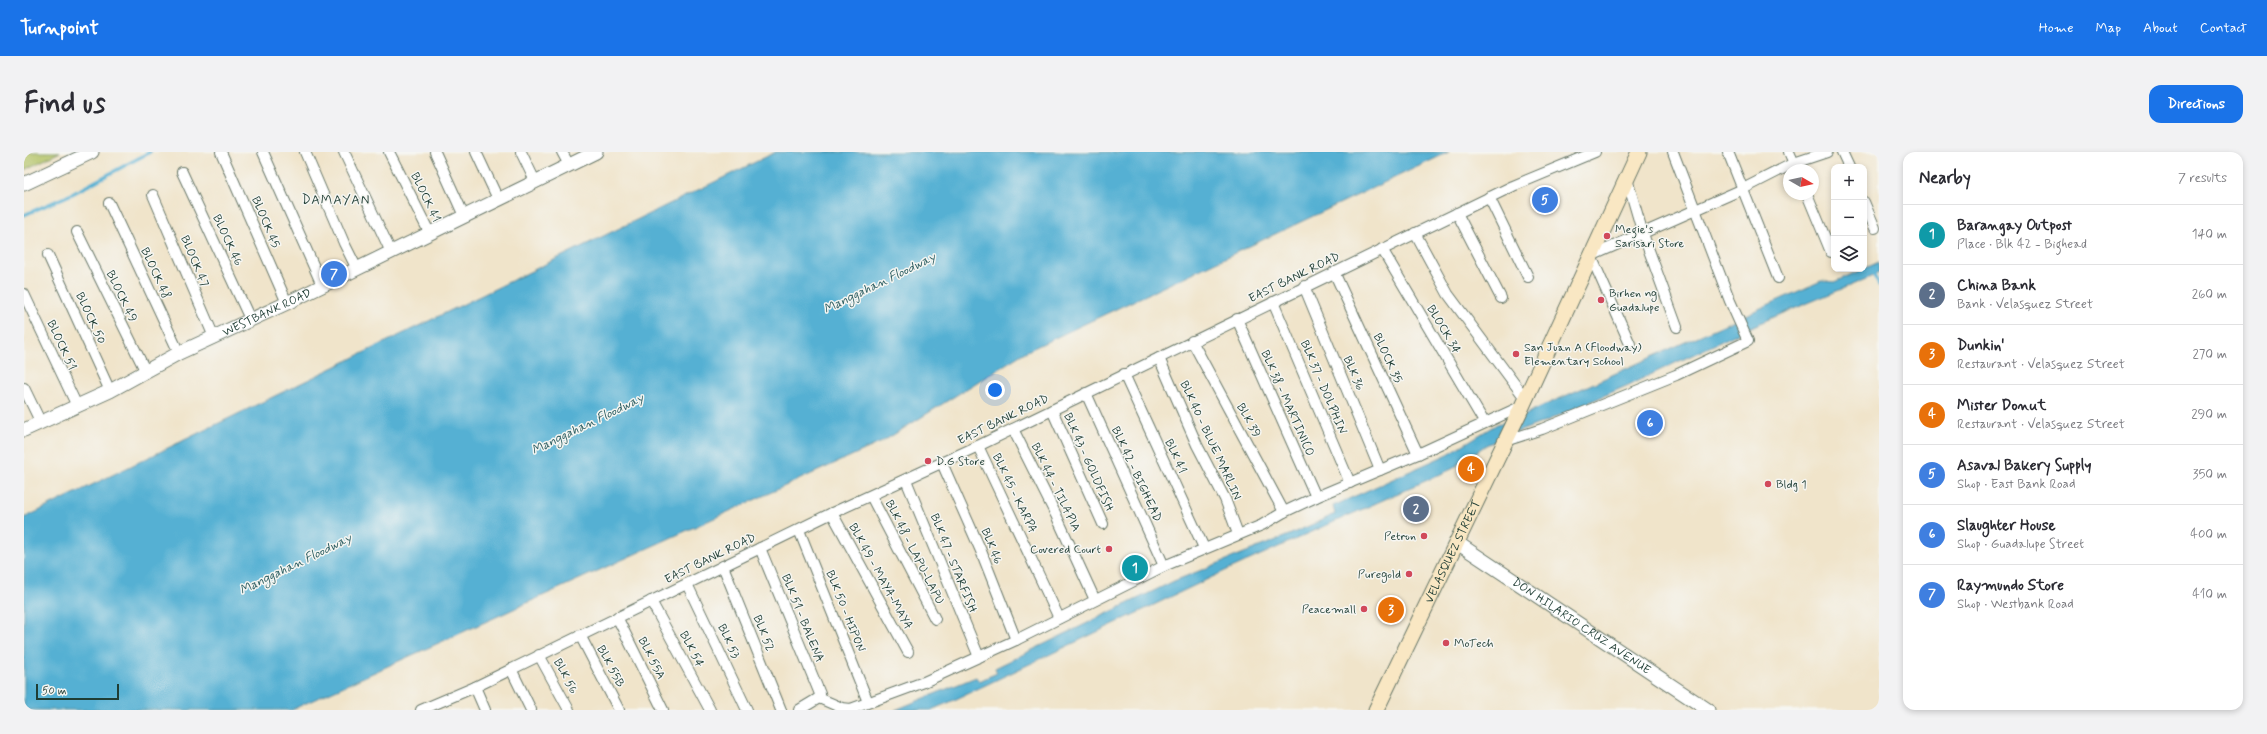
<!DOCTYPE html>
<meta charset="utf-8">
<style>
body{margin:0;font-family:Mynerve,sans-serif;background:#f2f2f3;color:#2b2b33}
.controls{position:absolute;right:12px;top:12px;display:grid;overflow:hidden;border-radius:8px;box-shadow:0 2px 6px #0003}
.controls button{width:36px;height:36px;display:grid;place-items:center;padding:0;border:0;border-bottom:1px solid #e1e1e2;background:#fff;color:#2b2b33;font:20px sans-serif}
.compass{position:absolute;left:1759px;top:12px;width:36px;height:36px;border-radius:50%;background:#fff;box-shadow:0 2px 6px #0003;rotate:99deg}
.scale{position:absolute;left:12px;bottom:10px;width:83px;box-sizing:border-box;padding-left:4px;border:2px solid #1f3d34;border-top:0;font-size:11px;line-height:14px;white-space:nowrap;color:#1f3d34;-webkit-text-stroke:3px #f6f6f2;paint-order:stroke}
.you{position:absolute;left:971px;top:238px;width:14px;height:14px;margin:-10px;border:3px solid #fff;border-radius:50%;background:#1a73e8;box-shadow:0 0 0 6px #1a73e833}
.badge{display:grid;place-items:center;width:26px;height:26px;border-radius:50%;background:#1a73e8;color:#fff;font-size:13px;font-weight:700}
.pin{position:absolute;translate:-50% -50%;border:2px solid #fff;box-shadow:0 1px 4px #0006}
.list{margin:0;padding:0;list-style:none}
h2{display:flex;justify-content:space-between;align-items:center;height:52px;margin:0;padding:0 16px;font-size:17px}
h2 small{font-size:13px;font-weight:400;color:#7c7c81}
.list li{display:grid;grid-template-columns:26px 1fr auto;gap:12px;align-items:center;box-sizing:border-box;height:60px;padding:0 16px;border-top:1px solid #e1e1e2}
.list b{display:block;font-size:15px;white-space:nowrap}
.list p{margin:0;font-size:13px;white-space:nowrap;color:#7c7c81}
.list em{font-size:13px;font-style:normal;color:#7c7c81}
.icon{flex:none;width:22px;height:22px;fill:none;stroke:currentColor;stroke-width:2;stroke-linecap:round;stroke-linejoin:round}
.map{position:relative;flex:none;width:1855px;height:558px;overflow:hidden;border-radius:12px}
header{display:flex;align-items:center;gap:24px;box-sizing:border-box;height:56px;padding:0 20px;background:#1a73e8;color:#fff}
header strong{font-size:19px}
nav{display:flex;gap:22px;margin-inline-start:auto;font-size:14px}
.intro{display:flex;align-items:center;justify-content:space-between;box-sizing:border-box;height:96px;padding:0 24px}
h1{margin:0;font-size:28px}
.button{padding:10px 18px;border-radius:12px;background:#1a73e8;color:#fff;font-size:14px;font-weight:700}
main{display:flex;gap:24px;padding:0 24px}
aside{flex:1;background:#fff;border-radius:12px;box-shadow:0 2px 6px #0003}
.map>svg:first-child{display:block}
</style>
<header>
<strong>Turnpoint</strong>
<nav><a>Home</a><a>Map</a><a>About</a><a>Contact</a></nav>
</header>
<div class="intro"><h1>Find us</h1><a class="button">Directions</a></div>
<main>
<div class="map">
<svg width="1855" height="558" viewBox="0 0 1855 558">
<rect width="100%" height="100%" fill="#f6f6f2"/>
<filter id="ink" filterUnits="userSpaceOnUse"><feTurbulence type="fractalNoise" baseFrequency=".025" numOctaves="2"/><feDisplacementMap in="SourceGraphic" scale="8" xChannelSelector="R" yChannelSelector="G"/><feConvolveMatrix kernelMatrix="1 2 1 2 8 2 1 2 1" color-interpolation-filters="sRGB"/></filter>
<filter id="wash" filterUnits="userSpaceOnUse"><feTurbulence type="fractalNoise" baseFrequency=".012" numOctaves="4" result="noise"/><feDisplacementMap in="SourceGraphic" scale="16" xChannelSelector="R" yChannelSelector="G"/><feGaussianBlur stdDeviation="0.9" result="paint"/><feColorMatrix in="noise" values="0 0 0 0 0 0 0 0 0 0 0 0 0 0 0 0 0 1.4 0 .05"/><feComposite in="paint" operator="in"/></filter>
<g filter="url(#wash)">
<rect width="100%" height="100%" fill="#f0e4ca"/>
<path fill="#b2c264" stroke="#68804c" d="M 0,0 L 36,0 L 0,18 Z"/>
<g fill="#55b0d3" stroke="#3a7684">
<path d="M 752,0 L 1425,0 L 1001,200 L 858,290 L 267,558 L 0,558 L 0,366 Z"/>
<path d="M 1855,110 L 1855,121 L 1842,127 L 1738,170 L 1609,231 L 1520,270 L 1478,286 L 1462,293 L 1428,317 L 1201,419 L 926,550 L 907,558 L 871,558 L 952,525 L 955,529 L 973,521 L 971,516 L 1150,429 L 1265,383 L 1311,362 L 1309,354 L 1424,302 L 1473,272 L 1497,266 L 1510,258 L 1797,129 L 1810,130 Z"/>
</g>
<g fill="none" stroke-linecap="round" stroke-linejoin="round">
<g stroke="#55b0d3" stroke-width="3.5">
<path d="M 0,63 L 48,42 L 126,0"/>
<path d="M 1848,120 L 1855,133"/>
</g>
</g>
</g>
<g filter="url(#ink)">
<g fill="none" stroke-linecap="round" stroke-linejoin="round">
<defs>
<g id="minor">
<path d="M 197,0 L 263,151"/>
<path d="M 239,0 L 298,133"/>
<path d="M 281,0 L 320,91 L 333,117"/>
<path d="M 320,0 L 367,100"/>
<path d="M 365,0 L 405,80"/>
<path d="M 411,0 L 440,64"/>
<path d="M 452,0 L 474,47"/>
<path d="M 497,0 L 511,29"/>
<path d="M 538,0 L 545,13"/>
<path d="M 1704,0 L 1754,126"/>
<path d="M 1765,0 L 1773,18"/>
<path d="M 1818,0 L 1825,15"/>
<path d="M 158,20 L 226,167"/>
<path d="M 1603,27 L 1619,82 L 1653,175"/>
<path d="M 1783,42 L 1807,100"/>
<path d="M 129,43 L 190,185"/>
<path d="M 1465,45 L 1504,125"/>
<path d="M 1840,50 L 1851,76"/>
<path d="M 85,51 L 155,201"/>
<path d="M 1433,61 L 1477,146"/>
<path d="M 53,80 L 121,218"/>
<path d="M 1391,81 L 1424,142 L 1501,246"/>
<path d="M 1358,97 L 1460,270"/>
<path d="M 24,103 L 86,239"/>
<path d="M 1310,120 L 1394,302"/>
<path d="M 1280,134 L 1356,318"/>
<path d="M 0,142 L 53,254"/>
<path d="M 1249,150 L 1326,331"/>
<path d="M 1213,167 L 1292,345"/>
<path d="M 1168,189 L 1260,360"/>
<path d="M 1606,192 L 1567,104 L 1719,37 L 1770,11 L 1803,0"/>
<path d="M 1135,206 L 1173,293 L 1201,347 L 1214,382"/>
<path d="M 1100,222 L 1180,396"/>
<path d="M 0,236 L 17,271"/>
<path d="M 1062,241 L 1140,414"/>
<path d="M 1028,258 L 1079,372"/>
<path d="M 989,277 L 1032,363 L 1071,448"/>
<path d="M 1481,289 L 1518,277 L 1652,223 L 1724,189 L 1706,149 L 1649,0"/>
<path d="M 954,294 L 1035,466"/>
<path d="M 918,311 L 957,399 L 992,488"/>
<path d="M 882,328 L 955,505"/>
<path d="M 847,344 L 911,467"/>
<path d="M 808,361 L 884,500"/>
<path d="M 775,378 L 844,550"/>
<path d="M 736,396 L 796,542 L 795,546"/>
<path d="M 699,414 L 757,558"/>
<path d="M 663,432 L 723,558"/>
<path d="M 627,449 L 686,558"/>
<path d="M 593,465 L 639,558"/>
<path d="M 556,483 L 595,558"/>
<path d="M 515,503 L 545,558"/>
<path d="M 487,517 L 507,558"/>
<path d="M 451,535 L 461,558"/>
<path d="M 795,546 L 818,556 L 827,557 L 900,530 L 992,488 L 1140,414 L 1238,373 L 1260,360 L 1292,345 L 1394,302 L 1498,254"/>
<path d="M 397,558 L 451,535 L 808,361 L 954,294 L 1489,34 L 1571,0"/>
<path d="M 775,558 L 795,546"/>
</g>
<g id="tertiary">
<path d="M 0,32 L 68,0"/>
<path id="s1" d="M 0,278 L 86,239 L 155,201 L 263,151 L 572,0"/>
<path id="s2" d="M 1432,390 L 1684,558"/>
</g>
<g id="secondary">
<path id="s3" d="M 1352,558 L 1495,261 L 1615,0"/>
</g>
</defs>
<use href="#minor" stroke="#687768" stroke-width="12"/>
<use href="#tertiary" stroke="#687768" stroke-width="15"/>
<use href="#secondary" stroke="#687768" stroke-width="17"/>
<use href="#minor" stroke="#fff" stroke-width="10"/>
<use href="#tertiary" stroke="#fff" stroke-width="13"/>
<use href="#secondary" stroke="#f9e7c3" stroke-width="15"/>
</g>
</g>
<g fill="#d1495b" stroke="#f6f6f2" stroke-width="1.5">
<circle cx="1583" cy="84" r="4"/>
<circle cx="1577" cy="148" r="4"/>
<circle cx="1492" cy="202" r="4"/>
<circle cx="904" cy="309" r="4"/>
<circle cx="1744" cy="332" r="4"/>
<circle cx="1400" cy="384" r="4"/>
<circle cx="1085" cy="397" r="4"/>
<circle cx="1385" cy="422" r="4"/>
<circle cx="1340" cy="457" r="4"/>
<circle cx="1422" cy="491" r="4"/>
</g>
<g text-anchor="middle" stroke-width="3" stroke-linejoin="round" paint-order="stroke">
<g font-size="12" fill="#1f3d34" stroke="#f6f6f2">
<text transform="translate(402 45) rotate(64)" y="4">BLOCK 41</text>
<text transform="translate(242 70) rotate(67)" y="4">BLOCK 45</text>
<text transform="translate(204 88) rotate(65)" y="4">BLOCK 46</text>
<text transform="translate(171 109) rotate(67)" y="4">BLOCK 47</text>
<text transform="translate(132 121) rotate(65)" y="4">BLOCK 48</text>
<text transform="translate(1270 125) rotate(-26)" y="4">EAST BANK ROAD</text>
<text transform="translate(98 144) rotate(64)" y="4">BLOCK 49</text>
<text dy="4" stroke="none"><textPath href="#s1" startOffset="270">WESTBANK ROAD</textPath></text>
<text transform="translate(67 166) rotate(65)" y="4">BLOCK 50</text>
<text transform="translate(1420 177) rotate(59)" y="4">BLOCK 34</text>
<text transform="translate(38 193) rotate(65)" y="4">BLOCK 51</text>
<text transform="translate(1364 206) rotate(65)" y="4">BLOCK 35</text>
<text transform="translate(1330 221) rotate(67)" y="4">BLK 36</text>
<text transform="translate(1300 235) rotate(67)" y="4">BLK 37 - DOLPHIN</text>
<text transform="translate(1264 251) rotate(66)" y="4">BLK 38 - MARTINICO</text>
<text transform="translate(979 267) rotate(-26)" y="4">EAST BANK ROAD</text>
<text transform="translate(1225 268) rotate(61)" y="4">BLK 39</text>
<text transform="translate(1187 288) rotate(65)" y="4">BLK 40 - BLUE MARLIN</text>
<text transform="translate(1152 304) rotate(65)" y="4">BLK 41</text>
<text transform="translate(1065 310) rotate(66)" y="4">BLK 43 - GOLDFISH</text>
<text transform="translate(1113 322) rotate(65)" y="4">BLK 42 - BIGHEAD</text>
<text transform="translate(1032 335) rotate(64)" y="4">BLK 44 - TILAPIA</text>
<text transform="translate(991 341) rotate(64)" y="4">BLK 45 - KARPA</text>
<text transform="translate(968 394) rotate(68)" y="4">BLK 46</text>
<text dy="4" stroke="none"><textPath href="#s3" startOffset="176">VELASQUEZ STREET</textPath></text>
<text transform="translate(891 400) rotate(63)" y="4">BLK 48 - LAPU-LAPU</text>
<text transform="translate(686 406) rotate(-26)" y="4">EAST BANK ROAD</text>
<text transform="translate(930 411) rotate(68)" y="4">BLK 47 - STARFISH</text>
<text transform="translate(857 424) rotate(61)" y="4">BLK 49 - MAYA-MAYA</text>
<text transform="translate(822 459) rotate(68)" y="4">BLK 50 - HIPON</text>
<text transform="translate(779 466) rotate(68)" y="4">BLK 51 - BALENA</text>
<text dy="4" stroke="none"><textPath href="#s2" startOffset="151">DON HILARIO CRUZ AVENUE</textPath></text>
<text transform="translate(740 481) rotate(68)" y="4">BLK 52</text>
<text transform="translate(705 489) rotate(65)" y="4">BLK 53</text>
<text transform="translate(668 497) rotate(62)" y="4">BLK 54</text>
<text transform="translate(628 506) rotate(63)" y="4">BLK 55A</text>
<text transform="translate(587 514) rotate(62)" y="4">BLK 55B</text>
<text transform="translate(542 524) rotate(62)" y="4">BLK 56</text>
</g>
<g font-size="12" fill="#1f3d34" stroke="#f6f6f2" text-anchor="start">
<text x="1591" y="81">Megie's<tspan x="1591" dy="14">Sarisari Store</tspan></text>
<text x="1585" y="145">Birhen ng<tspan x="1585" dy="14">Guadalupe</tspan></text>
<text x="1500" y="199">San Juan A (Floodway)<tspan x="1500" dy="14">Elementary School</tspan></text>
<text x="912" y="313">D.G Store</text>
<text x="1752" y="336">Bldg 1</text>
<text x="1392" y="388" text-anchor="end">Petron</text>
<text x="1077" y="401" text-anchor="end">Covered Court</text>
<text x="1377" y="426" text-anchor="end">Puregold</text>
<text x="1332" y="461" text-anchor="end">Peacemall</text>
<text x="1430" y="495">MoTech</text>
</g>
<g font-size="13" letter-spacing="1" fill="#1f3d34" stroke="#f6f6f2">
<text x="312" y="52">DAMAYAN</text>
</g>
<g font-size="13" font-style="italic" fill="#2f6064" stroke="#f6f6f2">
<text transform="translate(855 130) rotate(-26)" y="5">Manggahan Floodway</text>
<text transform="translate(563 271) rotate(-26)" y="5">Manggahan Floodway</text>
<text transform="translate(271 411) rotate(-26)" y="5">Manggahan Floodway</text>
</g>
</g>
</svg>
<div class="controls">
<button>+</button>
<button>−</button>
<button><svg class="icon" aria-label="layers" viewBox="0 0 24 24"><path d="M12 4l9 5-9 5-9-5zM3 14l9 5 9-5"/></svg></button>
</div>
<svg class="compass" viewBox="-18 -18 36 36"><path d="M0-13l5 13h-10z" fill="#e53935"/><path d="M0 13l5-13h-10z" fill="#7c7c81"/></svg>
<div class="scale">50 m</div>
<div class="you"></div>
<div class="pin badge" style="left:1111px;top:416px;background:#0f9aa8">1</div>
<div class="pin badge" style="left:1392px;top:357px;background:#5c6f8a">2</div>
<div class="pin badge" style="left:1367px;top:458px;background:#e8710a">3</div>
<div class="pin badge" style="left:1447px;top:317px;background:#e8710a">4</div>
<div class="pin badge" style="left:1521px;top:48px;background:#3f7fe0">5</div>
<div class="pin badge" style="left:1626px;top:271px;background:#3f7fe0">6</div>
<div class="pin badge" style="left:310px;top:122px;background:#3f7fe0">7</div>
</div>
<aside>
<h2>Nearby<small>7 results</small></h2>
<ul class="list">
<li><span class="badge" style="background:#0f9aa8">1</span><div><b>Barangay Outpost</b><p>Place · Blk 42 - Bighead</p></div><em>140 m</em></li>
<li><span class="badge" style="background:#5c6f8a">2</span><div><b>China Bank</b><p>Bank · Velasquez Street</p></div><em>260 m</em></li>
<li><span class="badge" style="background:#e8710a">3</span><div><b>Dunkin'</b><p>Restaurant · Velasquez Street</p></div><em>270 m</em></li>
<li><span class="badge" style="background:#e8710a">4</span><div><b>Mister Donut</b><p>Restaurant · Velasquez Street</p></div><em>290 m</em></li>
<li><span class="badge" style="background:#3f7fe0">5</span><div><b>Asaval Bakery Supply</b><p>Shop · East Bank Road</p></div><em>350 m</em></li>
<li><span class="badge" style="background:#3f7fe0">6</span><div><b>Slaughter House</b><p>Shop · Guadalupe Street</p></div><em>400 m</em></li>
<li><span class="badge" style="background:#3f7fe0">7</span><div><b>Raymundo Store</b><p>Shop · Westbank Road</p></div><em>410 m</em></li>
</ul>
</aside>
</main>
